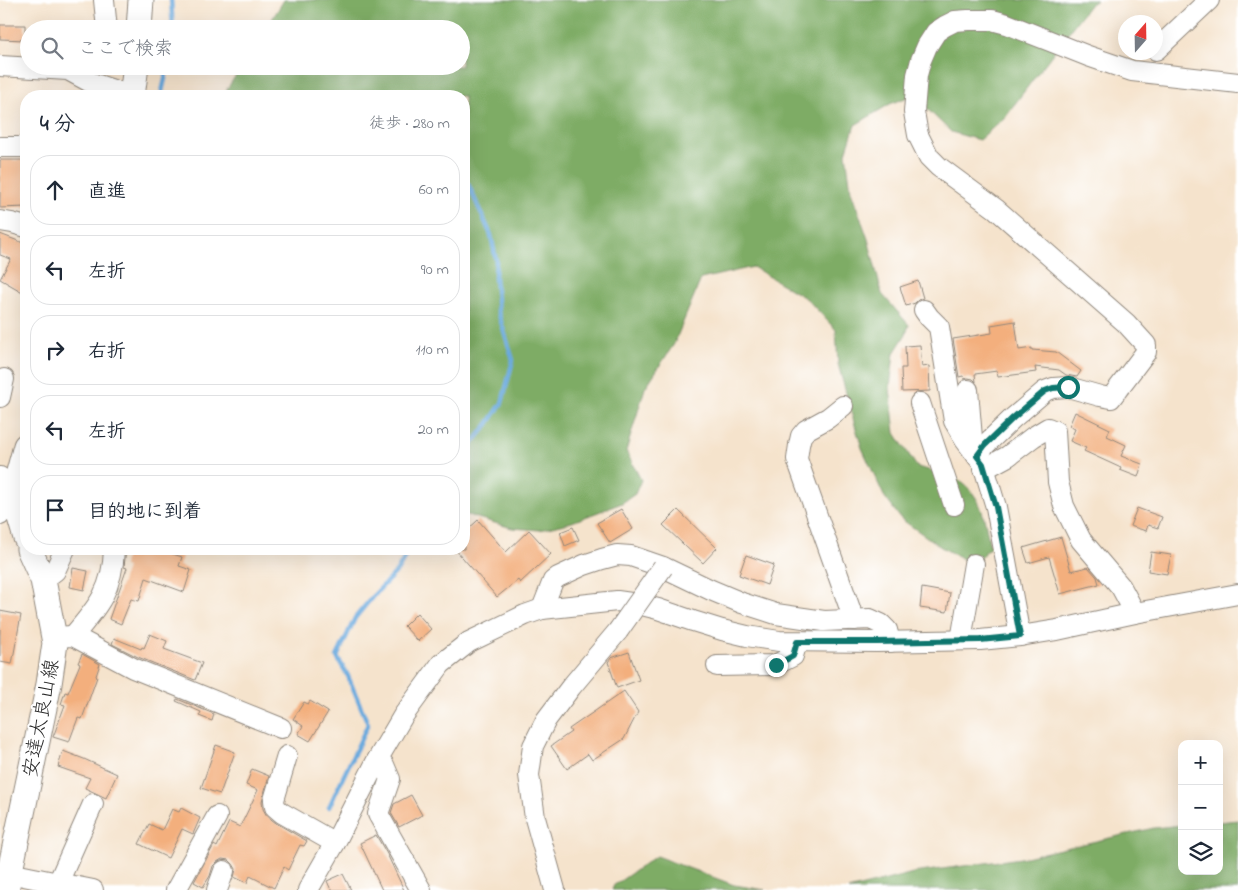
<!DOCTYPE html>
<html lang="ja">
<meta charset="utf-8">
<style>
body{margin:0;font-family:"Indie Flower","Klee One",sans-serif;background:#f6f6f7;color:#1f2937}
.controls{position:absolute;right:15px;bottom:15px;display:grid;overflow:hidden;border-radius:10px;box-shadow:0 5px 20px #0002}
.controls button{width:45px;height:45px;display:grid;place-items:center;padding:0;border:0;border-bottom:1px solid #e0e1e3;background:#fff;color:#1f2937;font:25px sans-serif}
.compass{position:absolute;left:1118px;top:15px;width:45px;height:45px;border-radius:50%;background:#fff;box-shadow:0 5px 20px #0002;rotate:20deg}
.stop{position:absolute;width:15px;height:15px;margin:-11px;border:4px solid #0f766e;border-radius:50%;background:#fff}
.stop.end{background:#0f766e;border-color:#fff;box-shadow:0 1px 5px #0008}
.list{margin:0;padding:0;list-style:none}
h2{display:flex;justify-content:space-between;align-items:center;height:65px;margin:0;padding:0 20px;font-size:21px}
h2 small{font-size:16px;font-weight:400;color:#747a83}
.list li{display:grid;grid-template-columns:32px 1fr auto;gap:15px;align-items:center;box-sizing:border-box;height:70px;margin:0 10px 10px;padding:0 10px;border:1px solid #e0e1e3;border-radius:20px}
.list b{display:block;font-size:19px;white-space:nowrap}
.list em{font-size:16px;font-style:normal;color:#747a83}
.icon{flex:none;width:28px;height:28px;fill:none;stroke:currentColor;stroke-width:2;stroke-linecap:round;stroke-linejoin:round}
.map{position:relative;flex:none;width:1238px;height:890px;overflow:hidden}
.search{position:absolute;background:#fff;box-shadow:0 5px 20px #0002;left:20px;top:20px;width:450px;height:55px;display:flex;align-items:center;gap:12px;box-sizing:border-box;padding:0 18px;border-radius:28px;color:#747a83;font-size:19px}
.panel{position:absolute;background:#fff;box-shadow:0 5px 20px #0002;left:20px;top:90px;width:450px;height:465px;border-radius:20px}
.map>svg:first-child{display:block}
</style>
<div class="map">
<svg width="1238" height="890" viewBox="0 0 1238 890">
<rect width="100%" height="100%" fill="#fff"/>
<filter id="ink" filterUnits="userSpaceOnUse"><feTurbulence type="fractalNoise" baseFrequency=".02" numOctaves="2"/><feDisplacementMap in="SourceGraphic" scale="10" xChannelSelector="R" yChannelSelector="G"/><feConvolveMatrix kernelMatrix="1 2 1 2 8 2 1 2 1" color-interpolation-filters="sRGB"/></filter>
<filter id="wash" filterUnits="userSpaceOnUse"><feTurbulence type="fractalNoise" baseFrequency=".0096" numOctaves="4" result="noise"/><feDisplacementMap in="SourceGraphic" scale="20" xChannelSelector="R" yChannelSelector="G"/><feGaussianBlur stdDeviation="1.12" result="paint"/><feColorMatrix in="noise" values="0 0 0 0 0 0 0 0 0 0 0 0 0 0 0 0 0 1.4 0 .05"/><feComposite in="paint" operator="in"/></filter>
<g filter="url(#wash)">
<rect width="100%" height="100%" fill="#f5e3cc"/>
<g fill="#7eac65" stroke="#546c48">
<path d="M 284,0 L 1097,0 L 1089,5 L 1005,117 L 979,140 L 951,132 L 913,95 L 890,104 L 855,125 L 846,153 L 851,191 L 868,239 L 882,294 L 909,325 L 906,334 L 894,353 L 890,388 L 895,433 L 917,467 C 928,470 941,472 951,476 C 982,491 984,516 990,547 L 980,558 L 963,559 L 941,547 L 901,519 L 884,496 L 862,448 L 854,422 L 838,364 L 836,330 L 807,299 L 753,267 L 701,279 L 674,344 L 645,388 L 626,451 L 641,480 L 635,494 L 622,503 L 572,522 L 540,530 L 512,528 L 464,514 L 464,96 L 226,96 L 227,89 L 242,66 L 461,66 L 461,29 L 266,29 Z"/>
<path d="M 1238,820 L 1238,890 L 848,890 L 913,873 L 1021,858 L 1154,828 L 1182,825 L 1182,871 L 1219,871 L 1219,822 Z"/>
<path d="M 656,856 L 734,885 L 765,890 L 612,890 L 613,886 Z"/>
</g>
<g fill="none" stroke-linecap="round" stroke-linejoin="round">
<g stroke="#6baade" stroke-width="4.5">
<path d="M 171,0 L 173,29"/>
<path d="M 161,96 L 168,66"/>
<path d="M 464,180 L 469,186 L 491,235 L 496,260 L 495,277 L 498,312 L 513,360 L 502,403 L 488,424 L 464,454"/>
<path d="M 329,807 L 368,724 L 348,676 L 337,657 L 355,618 L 373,596 L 397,571 L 408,552 L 409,549"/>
</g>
</g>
<g id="blocks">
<g fill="#f3af7d">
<path d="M 0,25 L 25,25 L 25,40 L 0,39 Z"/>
<path d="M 0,160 L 26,160 L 26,207 L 0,208 Z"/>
<path d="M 0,234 L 26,244 L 26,294 L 0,279 L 11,259 L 0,255 Z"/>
<path d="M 918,281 L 923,298 L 918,300 L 915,303 L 906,306 L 900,287 Z"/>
<path d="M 1015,321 L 1019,350 L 1032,348 L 1032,350 L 1056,352 L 1081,371 L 1077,377 L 1066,375 L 1059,370 L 1035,367 L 1036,372 L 998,377 L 997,371 L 975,374 L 976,382 L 973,379 L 968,378 L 964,379 L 963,376 L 959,377 L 953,339 L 992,333 L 991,325 Z"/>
<path d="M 920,345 L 922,367 L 929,366 L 930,391 L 902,392 L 901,368 L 906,368 L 905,346 Z"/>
<path d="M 1075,412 L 1110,429 L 1107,436 L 1126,445 L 1121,456 L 1142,464 L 1138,477 L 1120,470 L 1121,468 L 1084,451 L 1086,448 L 1070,441 L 1075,429 L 1069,426 Z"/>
<path d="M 1137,508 L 1162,517 L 1158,528 L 1148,525 L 1146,531 L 1130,526 Z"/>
<path d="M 621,509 L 633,529 L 610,543 L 597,523 Z"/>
<path d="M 678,510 L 717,548 L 703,563 L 663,525 Z"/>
<path d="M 478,520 L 506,552 L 529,530 L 551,554 L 520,583 L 518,580 L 497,597 L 455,549 L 464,549 L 464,533 Z"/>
<path d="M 573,527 L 579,540 L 565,546 L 560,532 Z"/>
<path d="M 1061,537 L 1071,571 L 1088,567 L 1097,577 L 1099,584 L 1060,594 L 1049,557 L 1028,563 L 1023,548 Z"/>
<path d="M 126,549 L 168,549 L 167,552 L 182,557 L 179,566 L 191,570 L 184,592 L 146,578 L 139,601 L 131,599 L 121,624 L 109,619 L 127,568 L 124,567 Z"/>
<path d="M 1151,552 L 1171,555 L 1167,574 L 1148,571 Z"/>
<path d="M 746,555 L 774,565 L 767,585 L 739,575 Z"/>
<path d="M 73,568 L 88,571 L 84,590 L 70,587 Z"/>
<path d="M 922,588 L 950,593 L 947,612 L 920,608 Z"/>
<path d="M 0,611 L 21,615 L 12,664 L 0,662 Z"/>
<path d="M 417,613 L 431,629 L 418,641 L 404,626 Z"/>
<path d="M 150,634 L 167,641 L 164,649 L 202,663 L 195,680 L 138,657 L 112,644 L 114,638 L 141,649 L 142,647 L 144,648 Z"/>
<path d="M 629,652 L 639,680 L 617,688 L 608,662 L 611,658 Z"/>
<path d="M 82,654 L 100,664 L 96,676 L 97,677 L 82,719 L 78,718 L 69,742 L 53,737 L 65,705 L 61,704 L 65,692 L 68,693 L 80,664 L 78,663 Z"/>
<path d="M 624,691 L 638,712 L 624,739 L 592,760 L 588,754 L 567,769 L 551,746 L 571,732 L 569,729 Z"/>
<path d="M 177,699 L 214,714 L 212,721 L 199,716 L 201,712 L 176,701 Z"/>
<path d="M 310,701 L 328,712 L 310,741 L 298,734 L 303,726 L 293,719 L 304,702 L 308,704 Z"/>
<path d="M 216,745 L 235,752 L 220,794 L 201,788 Z"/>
<path d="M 63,751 L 84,759 L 117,774 L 106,798 L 85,788 L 90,778 L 58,767 Z"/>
<path d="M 252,769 L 269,776 L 262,801 L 263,809 L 267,816 L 276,823 L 307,841 L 304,846 L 300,845 L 288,870 L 284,867 L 274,888 L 250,876 L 247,883 L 234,877 L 236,869 L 233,864 L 229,860 L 222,859 L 217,862 L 213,866 L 210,876 L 203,887 L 194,882 L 214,845 L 217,847 L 229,822 L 240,827 L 258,790 L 246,785 Z"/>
<path d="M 411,795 L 422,815 L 399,827 L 391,813 L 394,804 Z"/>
<path d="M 181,808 L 200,818 L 193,834 L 182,829 L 168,858 L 139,844 L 149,824 L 162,830 L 172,809 L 179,812 Z"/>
<path d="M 376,835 L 387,854 L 404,890 L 382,890 L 360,843 Z"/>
<path d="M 343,874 L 351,890 L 331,890 L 327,881 Z"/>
</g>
</g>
</g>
<g filter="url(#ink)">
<use href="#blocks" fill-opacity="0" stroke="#90877c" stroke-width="1"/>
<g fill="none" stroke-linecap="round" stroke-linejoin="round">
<defs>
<g id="minor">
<path d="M 104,0 L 107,29"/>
<path d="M 1156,50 L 1209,0"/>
<path d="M 0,66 L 68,70 L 92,83 L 131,96"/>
<path d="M 0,147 L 26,147"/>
<path d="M 0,221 L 12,223 L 26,227"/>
<path d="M 924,310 L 929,317 L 939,327 L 954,421 L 965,440 L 983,464 L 996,507 L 1020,636"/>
<path d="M 968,390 L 973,450"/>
<path d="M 0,397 L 4,379"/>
<path d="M 920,403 L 954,505"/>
<path d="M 843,406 L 828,418 L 806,430 L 801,436 L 799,445 L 797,459 L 854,620"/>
<path d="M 977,456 L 985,445 L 1013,418 L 1045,391 L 1053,388 L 1068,387 L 1100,396 L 1111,398 L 1146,352 L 1146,345 L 1126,323 L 996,209 L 939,167 L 929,157 L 918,135 L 914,112 L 917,75 L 921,60 L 927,46 L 936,32 L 945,26 L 955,21 L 968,20 L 992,20 L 1007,24 L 1088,56 L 1132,71 L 1238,83"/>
<path d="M 984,469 L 1008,456 L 1033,437 L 1048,428 L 1055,431 L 1058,482 L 1064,506 L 1081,540 L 1121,587 L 1135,613"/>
<path d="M 0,477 L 1,484 L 6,492 L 13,494 L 0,515"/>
<path d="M 43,580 L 55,571 L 65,549"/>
<path d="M 542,609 L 553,581 L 558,577 L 584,565 L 602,559 L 617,555 L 631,556 L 663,567 L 711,590 L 742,603 L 776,614 L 824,621 L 870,619 L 881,624 L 887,630 L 890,642"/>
<path d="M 73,636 C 98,607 113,589 114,549"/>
<path d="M 54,637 L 73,636 L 133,668 L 281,728"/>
<path d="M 961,640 L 974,564"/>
<path d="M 717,666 L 775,665 L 793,656 L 797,642"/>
<path d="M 287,756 L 274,800 L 275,807 L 282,813 L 335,843"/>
<path d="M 378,759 L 384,765 L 390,779 L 378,814 L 421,890"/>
<path d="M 9,873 L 93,890"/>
<path d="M 58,883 L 93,804"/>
<path d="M 176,890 L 217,816"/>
<path d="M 217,890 L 224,871"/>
<path d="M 308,890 L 335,843 L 376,762 L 403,716 L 441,664 L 469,642 L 525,615 L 542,609 L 617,601 L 638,604 L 658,609 L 693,621 L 722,630 L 747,636 L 779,641 L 877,642 L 980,640 L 1020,636 L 1057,630 L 1135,613 L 1238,594"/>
<path d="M 555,890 L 535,818 L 529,775 L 533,746 L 546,720 L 571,687 L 618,631"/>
</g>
<g id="major">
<path d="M 139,29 L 141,0"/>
<path d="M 132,96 L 136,66"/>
<path d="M 26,446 L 13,494 L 26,538"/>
<path d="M 6,890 L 49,684 L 55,643 L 43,580 L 29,549"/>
</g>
</defs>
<use href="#minor" stroke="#90877c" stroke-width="22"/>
<use href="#major" stroke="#90877c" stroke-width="27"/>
<use href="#minor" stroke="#fff" stroke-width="20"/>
<use href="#major" stroke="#fff" stroke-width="25"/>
<defs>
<path id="minor-bridge" d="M 618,631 L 663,567"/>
</defs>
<use href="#minor-bridge" stroke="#90877c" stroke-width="22" stroke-linecap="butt"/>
<use href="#minor-bridge" stroke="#fff" stroke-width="20"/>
</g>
</g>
<g fill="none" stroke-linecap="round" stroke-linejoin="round" filter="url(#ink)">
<path stroke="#0f766e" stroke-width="6" d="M 776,665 L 793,656 L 797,642 L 877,642 L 980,640 L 1020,636 L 996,507 L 983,464 L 977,456 L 985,445 L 1013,418 L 1045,391 L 1053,388 L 1068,387"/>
</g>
<g text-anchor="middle" stroke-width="4" stroke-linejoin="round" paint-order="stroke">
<g font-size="20" fill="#2b2b2b" stroke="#fff">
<text transform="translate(40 718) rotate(-79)" y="7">安達太良山線</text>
</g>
</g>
</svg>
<div class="controls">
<button>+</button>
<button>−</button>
<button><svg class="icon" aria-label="layers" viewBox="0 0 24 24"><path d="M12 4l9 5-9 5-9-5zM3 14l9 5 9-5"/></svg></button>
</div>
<svg class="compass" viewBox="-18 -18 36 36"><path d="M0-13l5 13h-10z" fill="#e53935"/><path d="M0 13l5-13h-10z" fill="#747a83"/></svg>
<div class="stop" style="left:1068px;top:387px"></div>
<div class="stop end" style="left:776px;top:665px"></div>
<div class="search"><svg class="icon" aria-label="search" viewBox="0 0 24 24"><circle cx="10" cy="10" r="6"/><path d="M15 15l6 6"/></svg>ここで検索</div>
<section class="panel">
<h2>4 分<small>徒歩 · 280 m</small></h2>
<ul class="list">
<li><svg class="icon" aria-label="ahead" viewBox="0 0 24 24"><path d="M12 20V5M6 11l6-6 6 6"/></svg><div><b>直進</b></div><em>60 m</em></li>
<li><svg class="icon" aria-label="left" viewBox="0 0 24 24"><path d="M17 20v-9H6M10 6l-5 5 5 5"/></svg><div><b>左折</b></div><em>90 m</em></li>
<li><svg class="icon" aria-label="right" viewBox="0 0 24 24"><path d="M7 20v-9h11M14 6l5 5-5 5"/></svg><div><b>右折</b></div><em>110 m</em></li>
<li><svg class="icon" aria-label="left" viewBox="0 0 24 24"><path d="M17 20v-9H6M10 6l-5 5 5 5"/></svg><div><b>左折</b></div><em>20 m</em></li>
<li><svg class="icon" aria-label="arrive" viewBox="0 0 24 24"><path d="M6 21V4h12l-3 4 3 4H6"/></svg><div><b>目的地に到着</b></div></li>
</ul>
</section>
</div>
